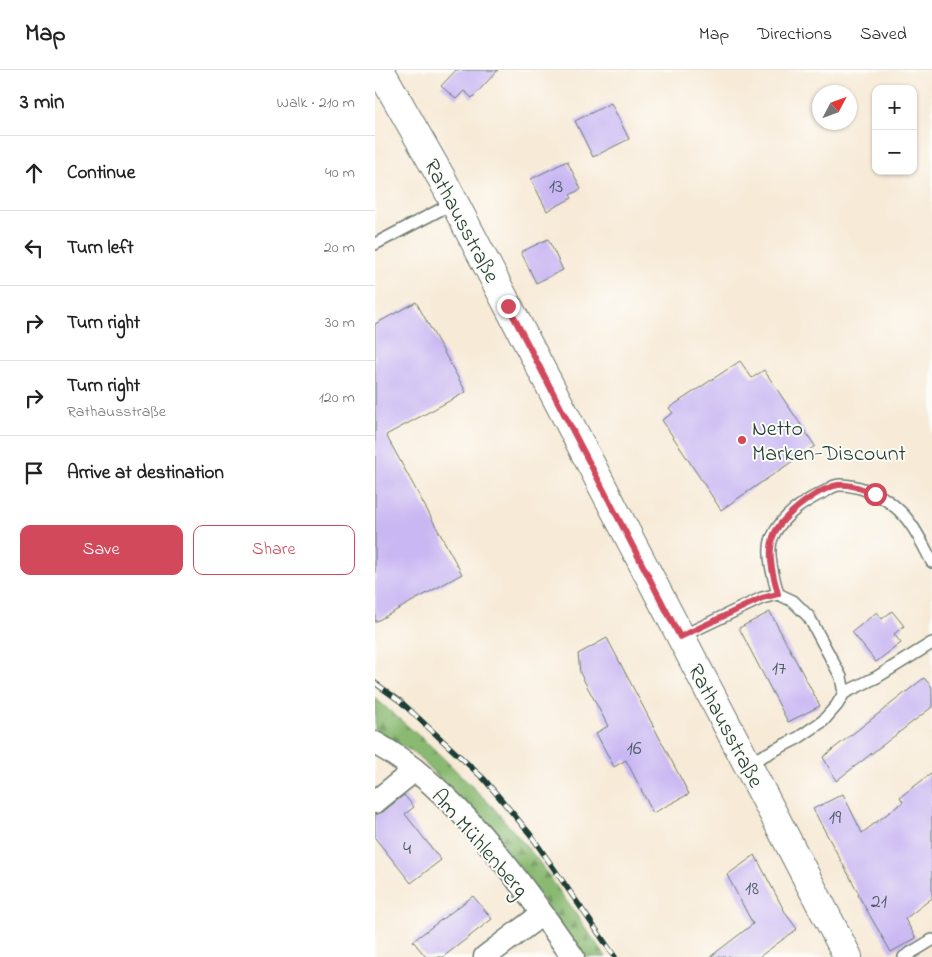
<!DOCTYPE html>
<meta charset="utf-8">
<style>
body{margin:0;font-family:"Indie Flower",sans-serif;background:#f6f6f6;color:#222}
.controls{position:absolute;right:15px;top:15px;display:grid;overflow:hidden;border-radius:10px;box-shadow:0 1px 4px #0004}
.controls button{width:45px;height:45px;display:grid;place-items:center;padding:0;border:0;border-bottom:1px solid #e0e0e0;background:#fff;color:#222;font:25px sans-serif}
.compass{position:absolute;left:437px;top:15px;width:45px;height:45px;border-radius:50%;background:#fff;box-shadow:0 1px 4px #0004;rotate:49deg}
.stop{position:absolute;width:15px;height:15px;margin:-11px;border:4px solid #d1495b;border-radius:50%;background:#fff}
.stop.end{background:#d1495b;border-color:#fff;box-shadow:0 1px 5px #0008}
.list{margin:0;padding:0;list-style:none}
h2{display:flex;justify-content:space-between;align-items:center;height:65px;margin:0;padding:0 20px;font-size:21px}
h2 small{font-size:16px;font-weight:400;color:#767676}
.list li{display:grid;grid-template-columns:32px 1fr auto;gap:15px;align-items:center;box-sizing:border-box;height:75px;padding:0 20px;border-top:1px solid #e0e0e0}
.list b{display:block;font-size:19px;white-space:nowrap}
.list p{margin:0;font-size:16px;white-space:nowrap;color:#767676}
.list em{font-size:16px;font-style:normal;color:#767676}
.actions{display:flex;gap:10px;padding:15px 20px}
.actions a{flex:1;padding:11px 0;border:1px solid #d1495b;border-radius:10px;text-align:center;font-size:18px;color:#d1495b}
.actions .main{background:#d1495b;color:#fff}
.icon{flex:none;width:28px;height:28px;fill:none;stroke:currentColor;stroke-width:2;stroke-linecap:round;stroke-linejoin:round}
.map{position:relative;flex:none;width:557px;height:887px;overflow:hidden}
header{display:flex;align-items:center;gap:30px;box-sizing:border-box;height:70px;padding:0 25px;background:#fff;border-bottom:1px solid #e0e0e0}
header strong{font-size:24px}
nav{display:flex;gap:28px;margin-inline-start:auto;font-size:18px}
main{display:flex}
aside{flex:1;background:#fff}
.map>svg:first-child{display:block}
</style>
<header>
<strong>Map</strong>
<nav><a>Map</a><a>Directions</a><a>Saved</a></nav>
</header>
<main>
<aside>
<h2>3 min<small>Walk · 210 m</small></h2>
<ul class="list">
<li><svg class="icon" aria-label="ahead" viewBox="0 0 24 24"><path d="M12 20V5M6 11l6-6 6 6"/></svg><div><b>Continue</b></div><em>40 m</em></li>
<li><svg class="icon" aria-label="left" viewBox="0 0 24 24"><path d="M17 20v-9H6M10 6l-5 5 5 5"/></svg><div><b>Turn left</b></div><em>20 m</em></li>
<li><svg class="icon" aria-label="right" viewBox="0 0 24 24"><path d="M7 20v-9h11M14 6l5 5-5 5"/></svg><div><b>Turn right</b></div><em>30 m</em></li>
<li><svg class="icon" aria-label="right" viewBox="0 0 24 24"><path d="M7 20v-9h11M14 6l5 5-5 5"/></svg><div><b>Turn right</b><p>Rathausstraße</p></div><em>120 m</em></li>
<li><svg class="icon" aria-label="arrive" viewBox="0 0 24 24"><path d="M6 21V4h12l-3 4 3 4H6"/></svg><div><b>Arrive at destination</b></div></li>
</ul>
<div class="actions"><a class="main">Save</a><a>Share</a></div>
</aside>
<div class="map">
<svg width="557" height="887" viewBox="0 0 557 887">
<defs>
<pattern id="forest-firs" width="22" height="20" patternUnits="userSpaceOnUse" patternTransform="scale(1.25)"><rect width="22" height="20" fill="#8ab972"/><path d="M5 1l3.5 6h-7zM16 11l3.5 6h-7z" fill="#70985e"/></pattern>
</defs>
<rect width="100%" height="100%" fill="#fdfcf7"/>
<filter id="ink" filterUnits="userSpaceOnUse"><feTurbulence type="fractalNoise" baseFrequency=".02" numOctaves="2"/><feDisplacementMap in="SourceGraphic" scale="10" xChannelSelector="R" yChannelSelector="G"/><feConvolveMatrix kernelMatrix="1 2 1 2 8 2 1 2 1" color-interpolation-filters="sRGB"/></filter>
<filter id="wash" filterUnits="userSpaceOnUse"><feTurbulence type="fractalNoise" baseFrequency=".0096" numOctaves="4" result="noise"/><feDisplacementMap in="SourceGraphic" scale="20" xChannelSelector="R" yChannelSelector="G"/><feGaussianBlur stdDeviation="1.12" result="paint"/><feColorMatrix in="noise" values="0 0 0 0 0 0 0 0 0 0 0 0 0 0 0 0 0 1.4 0 .05"/><feComposite in="paint" operator="in"/></filter>
<g filter="url(#wash)">
<rect width="100%" height="100%" fill="#f7ead7"/>
<path fill="url(#forest-firs)" stroke="#547b53" d="M 0,628 L 57,677 L 117,736 L 162,789 L 231,887 L 208,887 L 127,774 L 40,683 L 0,661 Z"/>
<g id="blocks">
<g fill="#c9b7f3">
<path d="M 81,0 L 123,0 L 97,28 L 89,21 L 81,29 L 66,16 Z"/>
<path d="M 236,33 L 254,69 L 218,87 L 200,51 Z"/>
<path d="M 192,91 L 206,119 L 195,125 L 197,128 L 172,141 L 156,109 Z"/>
<path d="M 173,169 L 188,200 L 161,213 L 146,182 Z"/>
<path d="M 41,232 L 91,322 L 11,365 L 87,504 L 0,552 L 0,254 Z"/>
<path d="M 365,291 L 377,308 L 389,300 L 440,376 L 346,440 L 287,350 L 298,343 L 294,338 Z"/>
<path d="M 517,541 L 529,556 L 519,564 L 526,573 L 501,592 L 477,562 L 502,542 L 507,549 Z"/>
<path d="M 395,542 L 445,636 L 413,652 L 364,558 Z"/>
<path d="M 232,568 L 314,724 L 278,743 L 251,690 L 239,697 L 221,663 L 233,656 L 205,603 L 203,584 Z"/>
<path d="M 549,608 L 557,617 L 557,637 L 461,711 L 448,687 Z"/>
<path d="M 557,703 L 557,828 L 530,849 L 541,868 L 516,882 L 483,825 L 484,824 L 438,739 L 468,724 L 487,763 L 528,732 L 525,727 Z"/>
<path d="M 29,725 L 39,737 L 30,744 L 66,790 L 36,813 L 0,768 L 0,745 L 8,742 Z"/>
<path d="M 380,785 L 411,844 L 422,859 L 384,887 L 335,887 L 378,854 L 352,805 Z"/>
<path d="M 98,826 L 117,849 L 68,887 L 51,887 L 38,871 Z"/>
</g>
</g>
</g>
<g filter="url(#ink)">
<use href="#blocks" fill-opacity="0" stroke="#6b7a6d" stroke-width="1"/>
<g fill="none" stroke-linecap="round" stroke-linejoin="round">
<defs>
<g id="lane">
<path d="M 0,174 L 80,132"/>
<path d="M 403,524 C 399,509 391,483 397,468 C 407,445 429,431 451,421 C 455,418 460,415 465,415 C 483,415 505,424 518,435 C 537,450 546,471 557,492"/>
<path d="M 305,567 L 387,528 L 403,524 L 418,531 L 434,547 L 466,607 L 469,623 L 462,635 L 448,651 L 423,668 L 372,694"/>
<path d="M 469,623 L 502,607 L 557,573"/>
<path d="M 529,887 L 557,870"/>
</g>
<g id="street">
<path d="M 0,673 C 80,717 146,813 198,887"/>
<path d="M 0,732 L 40,700"/>
<path d="M 110,887 L 167,844"/>
</g>
<path id="secondary" d="M 5,0 L 67,109 L 473,887"/>
</defs>
<use href="#lane" stroke="#6b7a6d" stroke-width="14"/>
<use href="#street" stroke="#6b7a6d" stroke-width="25"/>
<use href="#secondary" stroke="#6b7a6d" stroke-width="30"/>
<use href="#lane" stroke="#fff" stroke-width="11"/>
<use href="#street" stroke="#fff" stroke-width="22"/>
<use href="#secondary" stroke="#fff" stroke-width="28"/>
<defs>
<path id="rail" d="M 0,613 L 25,631 L 109,709 L 155,764 L 240,887"/>
</defs>
<use href="#rail" stroke="#1f3d34" stroke-width="5.5"/>
<use href="#rail" stroke="#fdfcf7" stroke-width="4" stroke-dasharray="11" stroke-linecap="butt"/>
</g>
</g>
<g fill="none" stroke-linecap="round" stroke-linejoin="round" filter="url(#ink)">
<path stroke="#d1495b" stroke-width="6" d="M 133,236 L 305,567 L 387,528 L 403,524 C 399,507 393,490 397,471 C 400,450 442,419 463,415 C 475,413 489,420 500,424"/>
</g>
<circle fill="#d1495b" stroke="#fdfcf7" stroke-width="2" cx="367" cy="370" r="5"/>
<g text-anchor="middle" stroke-width="4" stroke-linejoin="round" paint-order="stroke">
<g font-size="20" fill="#4a5c64">
<text x="181" y="122">13</text>
<text x="404" y="604">17</text>
<text x="259" y="684">16</text>
<text x="460" y="753">19</text>
<text x="32" y="784">4</text>
<text x="377" y="824">18</text>
<text x="504" y="837">21</text>
</g>
<g font-size="22" fill="#1f3d34" stroke="#fdfcf7">
<text transform="translate(88 150) rotate(62)" y="8">Rathausstraße</text>
<text transform="translate(352 655) rotate(62)" y="8">Rathausstraße</text>
<text transform="translate(106 772) rotate(49)" y="8">Am Mühlenberg</text>
</g>
<g font-size="22" fill="#1f3d34" stroke="#fdfcf7" text-anchor="start">
<text x="377" y="365">Netto<tspan x="377" dy="25">Marken-Discount</tspan></text>
</g>
</g>
</svg>
<div class="controls">
<button>+</button>
<button>−</button>
</div>
<svg class="compass" viewBox="-18 -18 36 36"><path d="M0-13l5 13h-10z" fill="#e53935"/><path d="M0 13l5-13h-10z" fill="#767676"/></svg>
<div class="stop" style="left:500px;top:424px"></div>
<div class="stop end" style="left:133px;top:236px"></div>
</div>
</main>
